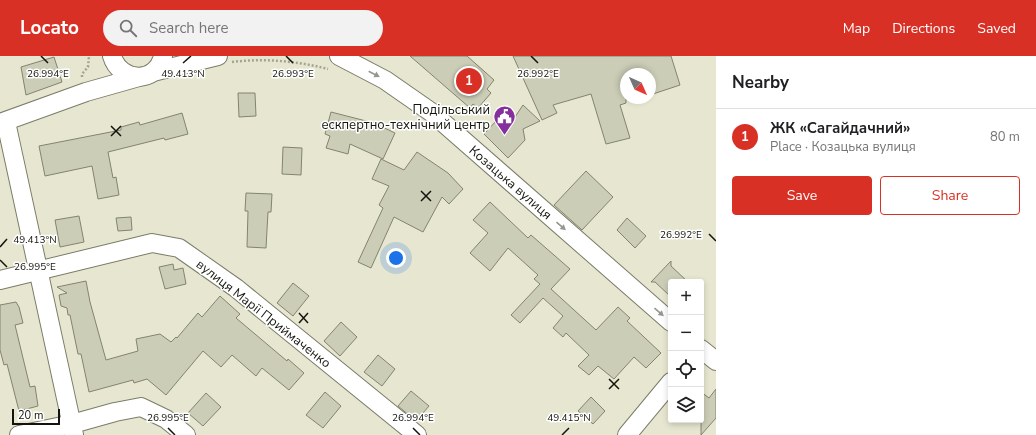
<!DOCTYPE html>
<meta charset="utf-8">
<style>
body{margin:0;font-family:"Nunito Sans",sans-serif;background:#f2f2f2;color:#202124}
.controls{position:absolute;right:12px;bottom:12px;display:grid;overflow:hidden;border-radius:4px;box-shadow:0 2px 6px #0003}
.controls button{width:36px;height:36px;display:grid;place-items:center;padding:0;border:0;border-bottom:1px solid #e0e0e0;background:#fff;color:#202124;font:20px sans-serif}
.compass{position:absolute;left:620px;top:12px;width:36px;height:36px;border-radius:50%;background:#fff;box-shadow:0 2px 6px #0003;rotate:135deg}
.scale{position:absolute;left:12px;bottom:10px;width:48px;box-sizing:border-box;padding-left:4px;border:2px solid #14140d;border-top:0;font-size:11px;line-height:14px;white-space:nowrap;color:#14140d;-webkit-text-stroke:3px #fff;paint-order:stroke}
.you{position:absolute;left:396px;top:202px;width:14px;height:14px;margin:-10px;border:3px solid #fff;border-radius:50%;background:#1a73e8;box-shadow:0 0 0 6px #1a73e833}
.badge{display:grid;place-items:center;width:26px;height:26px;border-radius:50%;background:#d93025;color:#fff;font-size:13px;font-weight:700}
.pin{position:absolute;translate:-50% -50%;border:2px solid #fff;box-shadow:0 1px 4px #0006}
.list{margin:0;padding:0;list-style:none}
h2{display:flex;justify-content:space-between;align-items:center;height:52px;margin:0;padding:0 16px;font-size:17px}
h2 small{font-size:13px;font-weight:400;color:#757577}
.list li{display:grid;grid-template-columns:26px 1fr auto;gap:12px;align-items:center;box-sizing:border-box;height:56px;padding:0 16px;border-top:1px solid #e0e0e0}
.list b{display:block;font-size:15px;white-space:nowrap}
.list p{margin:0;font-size:13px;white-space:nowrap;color:#757577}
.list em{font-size:13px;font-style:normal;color:#757577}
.actions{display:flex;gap:8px;padding:12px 16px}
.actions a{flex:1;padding:9px 0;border:1px solid #d93025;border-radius:4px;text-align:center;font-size:14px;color:#d93025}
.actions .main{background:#d93025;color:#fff}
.icon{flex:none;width:22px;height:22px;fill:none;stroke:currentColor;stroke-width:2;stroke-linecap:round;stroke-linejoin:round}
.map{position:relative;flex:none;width:716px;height:379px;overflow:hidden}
header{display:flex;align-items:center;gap:24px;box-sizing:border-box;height:56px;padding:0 20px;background:#d93025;color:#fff}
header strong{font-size:19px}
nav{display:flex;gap:22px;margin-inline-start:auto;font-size:14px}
.search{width:280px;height:36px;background:#f2f2f2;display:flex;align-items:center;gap:10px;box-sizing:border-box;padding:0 14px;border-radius:22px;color:#757577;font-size:15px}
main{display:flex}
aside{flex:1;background:#fff}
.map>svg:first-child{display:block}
</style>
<header>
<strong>Locato</strong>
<div class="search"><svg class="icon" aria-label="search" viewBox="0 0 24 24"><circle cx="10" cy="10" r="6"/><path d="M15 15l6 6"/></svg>Search here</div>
<nav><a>Map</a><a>Directions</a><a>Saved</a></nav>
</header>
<main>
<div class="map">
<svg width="716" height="379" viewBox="0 0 716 379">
<rect width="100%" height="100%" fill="#e7e7d1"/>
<g fill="#cccdb7" stroke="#83836f">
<path d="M 410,0 L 467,0 L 494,24 L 487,33 L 491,37 L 478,52 L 473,48 L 470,52 Z"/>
<path d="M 513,0 L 671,0 L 680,29 L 650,39 L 650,18 L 626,18 L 626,47 L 620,49 L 630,82 L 606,88 L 591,38 L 553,49 L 557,57 L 542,64 Z"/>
<path d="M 54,1 L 62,26 L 26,39 L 21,11 Z"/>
<path d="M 238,37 L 255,37 L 256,60 L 239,61 Z"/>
<path d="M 523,49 L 540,65 L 523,73 L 525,84 L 508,102 L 484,78 L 498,63 L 511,67 Z"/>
<path d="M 331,56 L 374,67 L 395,77 L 383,103 L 350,88 L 348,98 L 326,92 L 330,80 L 325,78 Z"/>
<path d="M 182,57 L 188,78 L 165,84 L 164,82 L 108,96 L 113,122 L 116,121 L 119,139 L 98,143 L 92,110 L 45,120 L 39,90 L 121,74 L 121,71 L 139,66 L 140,69 Z"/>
<path d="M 283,91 L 302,92 L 301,119 L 282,118 Z"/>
<path d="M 417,96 L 448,117 L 463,133 L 449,148 L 442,141 L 423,176 L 394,161 L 371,212 L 358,206 L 383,152 L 379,149 L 389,130 L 372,123 L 381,103 L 404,114 Z"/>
<path d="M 586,115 L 613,141 L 582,174 L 554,149 Z"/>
<path d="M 246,137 L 272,138 L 271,156 L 268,156 L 266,192 L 247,191 L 248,155 L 245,155 Z"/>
<path d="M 490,146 L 528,182 L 531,179 L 570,213 L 551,233 L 596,274 L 618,251 L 630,262 L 627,265 L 661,297 L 646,312 L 634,301 L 614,323 L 598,310 L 589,319 L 578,310 L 589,299 L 566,277 L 563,281 L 553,272 L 563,260 L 543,242 L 520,267 L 511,259 L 540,228 L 534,223 L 538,219 L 508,192 L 490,215 L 470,197 L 488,177 L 473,164 Z"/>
<path d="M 79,160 L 84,186 L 60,191 L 55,164 Z"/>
<path d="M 131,161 L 132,174 L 118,175 L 116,162 Z"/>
<path d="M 627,162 L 646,180 L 635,192 L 617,174 Z"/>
<path d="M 671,205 L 671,210 L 688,226 L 671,226 L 671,241 L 655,226 L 651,226 Z"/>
<path d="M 173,208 L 174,214 L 183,212 L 186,228 L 165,233 L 159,211 Z"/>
<path d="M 86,225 L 90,246 L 106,304 L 138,295 L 136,283 L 160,278 L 171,286 L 176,281 L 177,282 L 198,257 L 202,261 L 220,240 L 240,258 L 236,262 L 287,305 L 288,303 L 304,317 L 289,334 L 262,312 L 256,320 L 232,299 L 221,311 L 203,295 L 166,339 L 147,323 L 134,327 L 133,324 L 89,336 L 81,298 L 78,298 L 70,259 L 68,259 L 67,252 L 61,250 L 59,239 L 67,237 L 57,231 Z"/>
<path d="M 293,227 L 309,240 L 293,260 L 277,247 Z"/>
<path d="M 16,246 L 19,251 L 23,267 L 15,269 L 30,331 L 35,330 L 38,350 L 19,355 L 7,308 L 4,309 L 0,294 L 0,249 Z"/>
<path d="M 341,266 L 357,281 L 340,300 L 324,285 Z"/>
<path d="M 378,299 L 395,313 L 382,330 L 364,316 Z"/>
<path d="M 716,333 L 716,362 L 701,379 L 701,336 L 709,342 Z"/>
<path d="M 411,335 L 429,350 L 416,365 L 398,350 Z"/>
<path d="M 325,336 L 341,350 L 323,372 L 306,359 Z"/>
<path d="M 206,337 L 221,351 L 203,370 L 188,357 Z"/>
<path d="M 591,341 L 605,355 L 593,368 L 578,355 Z"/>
</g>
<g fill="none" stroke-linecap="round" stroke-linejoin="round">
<defs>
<g id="street">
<path d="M 112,0 C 120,27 157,28 163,0"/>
<path d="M 339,0 L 385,24 L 431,56 L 671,266"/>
<path d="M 153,16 L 218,0"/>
<path d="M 6,66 L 74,379"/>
<path d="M 0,67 L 86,36 L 139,21"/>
<path d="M 0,224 L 152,187 L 179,192 L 236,232 L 417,379"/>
<path d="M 701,293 L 716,305"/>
<path d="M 19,379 L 72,368 L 115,356 L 141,351 L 166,363 L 186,379"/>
<path d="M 627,379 L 671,326"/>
</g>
</defs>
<use href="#street" stroke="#7b7c68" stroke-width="20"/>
<g stroke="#a4a493" stroke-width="2.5" stroke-dasharray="2 2" stroke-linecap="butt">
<path d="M 232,6 C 264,2 297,5 328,13"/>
<path d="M 82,21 L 82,18 L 88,11 L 89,0"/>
</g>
<use href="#street" stroke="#fff" stroke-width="18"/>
</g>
<defs><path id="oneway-solid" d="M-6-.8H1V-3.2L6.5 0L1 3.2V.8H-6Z"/></defs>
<g fill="#959592">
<use href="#oneway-solid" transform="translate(374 18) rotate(27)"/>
<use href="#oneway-solid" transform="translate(561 170) rotate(41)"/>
<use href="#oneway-solid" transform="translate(659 256) rotate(41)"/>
</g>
<path fill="none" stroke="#14140d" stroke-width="1.5" d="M 41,0 L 48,7M 286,0 L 293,7M 531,0 L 538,7M 183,7 L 191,0M 111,70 L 121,80M 111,80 L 121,70M 421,135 L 431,145M 421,145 L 431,135M 709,178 L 716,185M 0,191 L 7,183M 0,204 L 7,211M 299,257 L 308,267M 299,267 L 308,257M 609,323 L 619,333M 609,333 L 619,323M 168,372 L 175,379M 413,372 L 420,379M 562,379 L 569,372"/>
<defs>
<symbol id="civic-pin" viewBox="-11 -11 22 30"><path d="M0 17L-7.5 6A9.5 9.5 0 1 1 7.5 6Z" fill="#842f9d" stroke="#fff"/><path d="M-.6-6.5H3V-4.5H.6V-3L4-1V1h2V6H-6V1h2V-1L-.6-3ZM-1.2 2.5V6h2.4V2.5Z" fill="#fff"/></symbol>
</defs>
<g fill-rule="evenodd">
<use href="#civic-pin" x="492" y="48" width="25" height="34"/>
</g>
<g text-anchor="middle" stroke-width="3" stroke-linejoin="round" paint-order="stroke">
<g font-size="13" fill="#14140d" stroke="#fff" text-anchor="end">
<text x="490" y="58">Подільський<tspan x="490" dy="15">ескпертно-технічний центр</tspan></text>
</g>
<g font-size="13" fill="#14140d" stroke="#fff">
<text transform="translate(511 126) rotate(41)" y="5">Козацька вулиця</text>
<text transform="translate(264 257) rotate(38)" y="5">вулиця Марії Приймаченко</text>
</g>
</g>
<g font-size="10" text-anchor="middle" fill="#14140d" stroke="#fff" stroke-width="3" stroke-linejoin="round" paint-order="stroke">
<text x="48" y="21">26.994°E</text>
<text x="183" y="21">49.413°N</text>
<text x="293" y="21">26.993°E</text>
<text x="538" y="21">26.992°E</text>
<text x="681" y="182">26.992°E</text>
<text x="35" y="187">49.413°N</text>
<text x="35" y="214">26.995°E</text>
<text x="168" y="365">26.995°E</text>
<text x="413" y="365">26.994°E</text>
<text x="569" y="365">49.415°N</text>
</g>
</svg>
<div class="controls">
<button>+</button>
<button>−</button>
<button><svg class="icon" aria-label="locate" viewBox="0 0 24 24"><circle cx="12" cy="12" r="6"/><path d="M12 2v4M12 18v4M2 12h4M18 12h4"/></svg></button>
<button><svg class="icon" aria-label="layers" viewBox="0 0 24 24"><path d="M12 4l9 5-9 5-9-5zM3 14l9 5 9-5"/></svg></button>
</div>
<svg class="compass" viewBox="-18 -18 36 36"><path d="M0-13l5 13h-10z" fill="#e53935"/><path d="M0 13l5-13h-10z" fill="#757577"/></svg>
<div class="scale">20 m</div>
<div class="you"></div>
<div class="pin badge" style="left:469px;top:25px">1</div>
</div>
<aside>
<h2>Nearby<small></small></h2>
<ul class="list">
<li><span class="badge">1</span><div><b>ЖК «Сагайдачний»</b><p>Place · Козацька вулиця</p></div><em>80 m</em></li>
</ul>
<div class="actions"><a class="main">Save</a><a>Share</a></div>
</aside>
</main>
